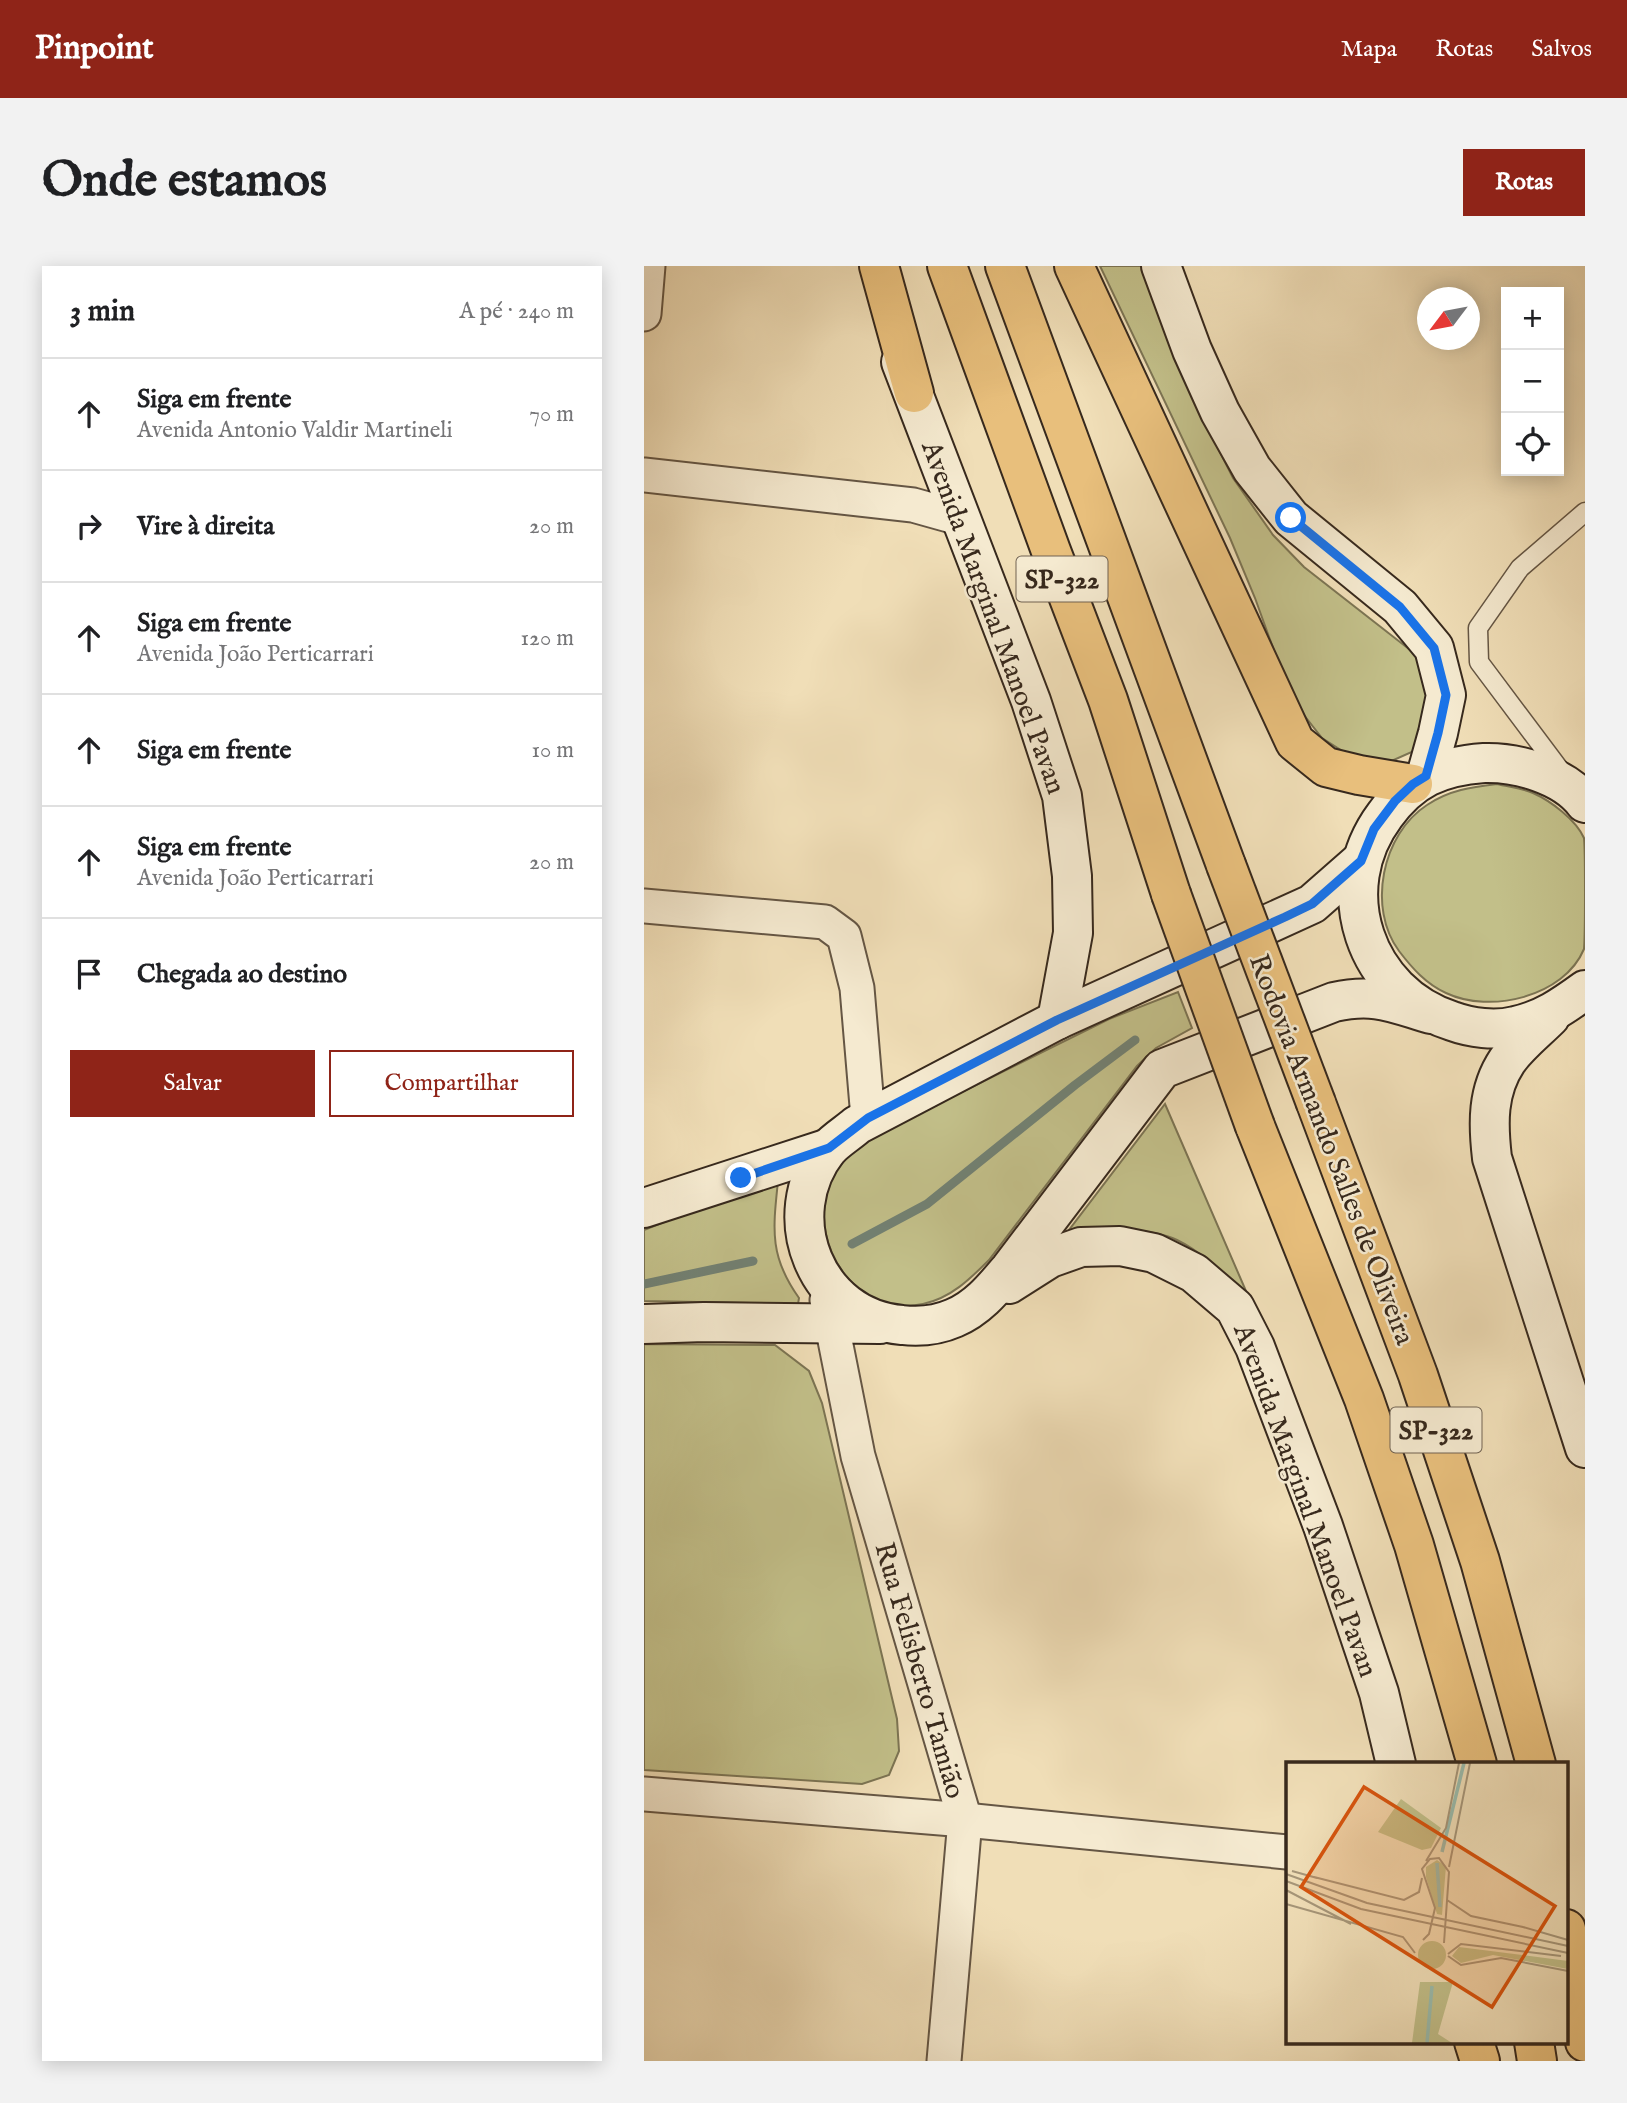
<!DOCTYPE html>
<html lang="pt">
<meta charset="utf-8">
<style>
body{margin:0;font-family:"IM FELL English",serif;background:#f2f2f2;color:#202124}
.controls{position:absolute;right:21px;top:21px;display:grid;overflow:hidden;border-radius:0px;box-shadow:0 4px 18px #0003}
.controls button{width:63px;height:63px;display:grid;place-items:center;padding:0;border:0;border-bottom:2px solid #e0e0e0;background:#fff;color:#202124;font:35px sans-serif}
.compass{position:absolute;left:773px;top:21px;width:63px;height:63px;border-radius:50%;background:#fff;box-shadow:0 4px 18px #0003;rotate:238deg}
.stop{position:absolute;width:21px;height:21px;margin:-16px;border:5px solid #1a73e8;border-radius:50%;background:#fff}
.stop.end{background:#1a73e8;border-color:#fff;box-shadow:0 2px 7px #0008}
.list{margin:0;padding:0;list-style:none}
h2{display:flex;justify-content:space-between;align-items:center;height:91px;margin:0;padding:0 28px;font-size:30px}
h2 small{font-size:23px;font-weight:400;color:#757577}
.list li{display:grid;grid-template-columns:46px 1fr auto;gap:21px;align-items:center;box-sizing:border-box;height:112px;padding:0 28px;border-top:2px solid #e0e0e0}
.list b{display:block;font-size:26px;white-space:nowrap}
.list p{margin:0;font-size:23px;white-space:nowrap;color:#757577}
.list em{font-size:23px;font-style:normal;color:#757577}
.actions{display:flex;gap:14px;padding:21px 28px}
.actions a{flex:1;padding:16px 0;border:2px solid #8f2418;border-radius:0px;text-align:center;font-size:24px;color:#8f2418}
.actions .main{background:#8f2418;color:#fff}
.icon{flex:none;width:38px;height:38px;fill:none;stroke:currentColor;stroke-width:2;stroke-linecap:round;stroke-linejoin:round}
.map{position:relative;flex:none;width:941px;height:1795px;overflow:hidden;border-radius:0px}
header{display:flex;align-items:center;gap:42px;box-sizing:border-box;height:98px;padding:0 35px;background:#8f2418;color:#fff}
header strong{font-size:33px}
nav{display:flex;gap:38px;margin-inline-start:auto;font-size:24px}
.intro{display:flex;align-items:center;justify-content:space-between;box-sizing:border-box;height:168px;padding:0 42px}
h1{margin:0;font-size:49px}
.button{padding:18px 32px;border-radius:0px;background:#8f2418;color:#fff;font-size:24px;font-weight:700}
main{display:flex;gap:42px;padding:0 42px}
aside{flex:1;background:#fff;border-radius:0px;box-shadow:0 4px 18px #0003}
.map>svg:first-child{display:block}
</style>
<header>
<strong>Pinpoint</strong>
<nav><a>Mapa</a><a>Rotas</a><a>Salvos</a></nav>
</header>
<div class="intro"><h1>Onde estamos</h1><a class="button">Rotas</a></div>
<main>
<aside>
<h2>3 min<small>A pé · 240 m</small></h2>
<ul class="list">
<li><svg class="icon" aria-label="ahead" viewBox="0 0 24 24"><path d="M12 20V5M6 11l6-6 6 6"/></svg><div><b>Siga em frente</b><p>Avenida Antonio Valdir Martineli</p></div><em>70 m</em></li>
<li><svg class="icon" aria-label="right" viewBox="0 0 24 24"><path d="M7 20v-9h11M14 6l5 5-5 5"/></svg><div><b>Vire à direita</b></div><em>20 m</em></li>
<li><svg class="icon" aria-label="ahead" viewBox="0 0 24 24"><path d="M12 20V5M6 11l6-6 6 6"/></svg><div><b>Siga em frente</b><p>Avenida João Perticarrari</p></div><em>120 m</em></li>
<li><svg class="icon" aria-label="ahead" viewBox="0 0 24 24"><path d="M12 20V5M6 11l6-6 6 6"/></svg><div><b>Siga em frente</b></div><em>10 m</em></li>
<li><svg class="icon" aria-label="ahead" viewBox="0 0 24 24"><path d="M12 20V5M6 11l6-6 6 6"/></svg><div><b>Siga em frente</b><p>Avenida João Perticarrari</p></div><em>20 m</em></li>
<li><svg class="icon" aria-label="arrive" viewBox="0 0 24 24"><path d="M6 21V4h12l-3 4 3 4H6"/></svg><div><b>Chegada ao destino</b></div></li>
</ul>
<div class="actions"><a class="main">Salvar</a><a>Compartilhar</a></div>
</aside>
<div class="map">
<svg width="941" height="1795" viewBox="0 0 941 1795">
<rect width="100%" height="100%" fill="#f0deb7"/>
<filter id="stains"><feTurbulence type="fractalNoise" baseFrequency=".00286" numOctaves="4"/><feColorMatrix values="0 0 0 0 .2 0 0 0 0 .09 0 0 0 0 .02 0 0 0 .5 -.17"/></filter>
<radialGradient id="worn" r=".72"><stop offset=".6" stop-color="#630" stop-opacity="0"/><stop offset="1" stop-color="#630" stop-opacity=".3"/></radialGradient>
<g fill="#c2bf89" stroke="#7c7453" stroke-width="2">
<path d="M 456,0 L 497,0 L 571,176 L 589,212 L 629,269 L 660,301 L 779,394 L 790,447 L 770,485 L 743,497 L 711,493 L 678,472 L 656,444 L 637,404 L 611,332 L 586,272 Z"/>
<path d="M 853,518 C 865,521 878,522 889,527 C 907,535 932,554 940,572 C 941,582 941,612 941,625 C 941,639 941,671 940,683 C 920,731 846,748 802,727 C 782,718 768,702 755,685 C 723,642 738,568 783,539 C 805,524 828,521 853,518 Z"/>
<path d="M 534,726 L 548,762 L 512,782 L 493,800 L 345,994 C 326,1013 307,1032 279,1038 C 214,1052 165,981 184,922 C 186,915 188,908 192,902 C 204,885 220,877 237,866 L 465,753 Z"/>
<path d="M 521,838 L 605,1032 C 583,1012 560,987 533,974 C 506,961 454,963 425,964 Z"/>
<path d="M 131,912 L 134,915 C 129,963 125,990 155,1032 L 154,1038 L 0,1035 L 0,964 Z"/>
<path d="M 0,1078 L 131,1079 L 165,1105 L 178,1137 L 253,1453 L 255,1485 L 245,1509 L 218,1518 L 0,1504 Z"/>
</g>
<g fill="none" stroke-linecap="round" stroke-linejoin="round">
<g stroke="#728173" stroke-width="9">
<path d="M 208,978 L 283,938 L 431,819 L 491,774"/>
<path d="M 0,1018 L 109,995"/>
</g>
<defs>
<path id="lane" d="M 919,508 L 835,396 L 834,362 L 876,302 L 941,246"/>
<g id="street">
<path d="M 0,48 L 4,0"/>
<path d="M 0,209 L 269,239 L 319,253"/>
<path d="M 0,640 L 181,656 L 200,670 L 213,722 L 224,852"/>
<path d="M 183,1034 L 214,1190 L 321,1554 L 300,1795"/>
<path d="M 0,1528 L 321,1554 L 643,1586"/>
</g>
<g id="secondary">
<path d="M 517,0 L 548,84 L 576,146 L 608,203 L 647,252 L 756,341 L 790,382 L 802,429 L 794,467 L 782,510"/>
<path d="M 257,96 L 387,435 L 418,530 L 428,610 L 429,667 L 413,754"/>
<path d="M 941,537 C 920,509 873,496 840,497 C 796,500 767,513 741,549 C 685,624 721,727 808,755 C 827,762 851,765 871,760 C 899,754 919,740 941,724"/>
<path d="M 717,595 L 668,638 L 413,754 L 213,859 C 204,867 192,874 184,883 C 131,950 172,1052 258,1059 C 275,1061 294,1059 310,1052 C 334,1042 350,1022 366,1003 L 518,803 L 690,736 C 731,727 749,737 787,748"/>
<path d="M 906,751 C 892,765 874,779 863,795 C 843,825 844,858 848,892 L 941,1182"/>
<path d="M 0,942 L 185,882"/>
<path d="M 365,1018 L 406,992 L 437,981 L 476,980 L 510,987 L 550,1007 L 591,1042 L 611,1081 L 679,1260 L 735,1427 L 752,1498"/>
<path d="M 0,1058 L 60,1056 L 236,1058"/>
</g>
<g id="highway">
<path d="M 235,0 L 270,127"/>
<path d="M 303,0 L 407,285 L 464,434 L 527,628"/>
<path d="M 361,0 L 582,599"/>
<path d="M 430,0 L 651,476 L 682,501 L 715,509 L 769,518"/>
<path d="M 672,837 L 774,1109 L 836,1295 L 892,1498"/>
<path d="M 611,860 L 720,1133 L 770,1279 L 833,1498"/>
<path d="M 922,1663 L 941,1776"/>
<path d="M 830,1776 L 836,1795"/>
<path d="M 890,1776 L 893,1795"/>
</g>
</defs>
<use href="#lane" stroke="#655644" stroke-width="21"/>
<use href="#street" stroke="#655644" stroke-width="37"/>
<use href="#secondary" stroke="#37291d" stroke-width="42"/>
<use href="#highway" stroke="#37291d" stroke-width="42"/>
<use href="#lane" stroke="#f5ead0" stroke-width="18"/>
<use href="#street" stroke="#f5ead0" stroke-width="33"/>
<use href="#secondary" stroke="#f5ead0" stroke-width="38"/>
<use href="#highway" stroke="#e8bf7c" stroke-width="38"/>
<defs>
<g id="highway-bridge">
<path d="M 582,599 L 672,837"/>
<path d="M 527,628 L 611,860"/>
</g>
</defs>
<use href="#highway-bridge" stroke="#37291d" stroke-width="42" stroke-linecap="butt"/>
<use href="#highway-bridge" stroke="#e8bf7c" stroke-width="38"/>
</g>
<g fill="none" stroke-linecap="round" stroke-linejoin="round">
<path stroke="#1a73e8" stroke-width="9" d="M 97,912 L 185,882 L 224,852 L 413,754 L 641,651 L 668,638 L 717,595 L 730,563 L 751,535 L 769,518 L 782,510 L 794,467 L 802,429 L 790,382 L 756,341 L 647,252"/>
</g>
<g text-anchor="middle" stroke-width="5" stroke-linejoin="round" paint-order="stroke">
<g fill="#f5ead0" stroke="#706353" stroke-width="2">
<rect x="372.5" y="290.5" width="91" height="45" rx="5"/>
<rect x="746.5" y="1141.5" width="91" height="45" rx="5"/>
</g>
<g font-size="26" font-weight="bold" fill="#37291d">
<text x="418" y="322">SP-322</text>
<text x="792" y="1173">SP-322</text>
</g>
<g font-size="28" fill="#37291d" stroke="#f5ead0">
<text transform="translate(351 351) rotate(70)" y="10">Avenida Marginal Manoel Pavan</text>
<text transform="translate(689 883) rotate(69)" y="10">Rodovia Armando Salles de Oliveira</text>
<text transform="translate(663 1234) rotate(70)" y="10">Avenida Marginal Manoel Pavan</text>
<text transform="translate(277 1404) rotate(74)" y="10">Rua Felisberto Tamião</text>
</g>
</g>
<g transform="translate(642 1496)">
<rect width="282" height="282" fill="#f0deb7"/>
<path d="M 115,37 L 155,66 L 145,86 L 136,88 L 92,70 ZM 151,98 L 160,104 L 156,153 L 151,152 L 140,115 L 140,105 ZM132 193a14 14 0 1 1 28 0a14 14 0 1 1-28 0ZM 173,185 L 282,199 L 282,207 L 207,193 L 175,201 L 166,194 ZM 134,220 L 167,220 L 152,272 L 166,281 L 126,281 Z" fill="#c2bf89"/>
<path fill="none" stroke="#9abcad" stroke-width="3.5" d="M 156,90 L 178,1M 151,101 L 154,145M 141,281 L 146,224"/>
<path fill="none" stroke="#a69679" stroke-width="2" d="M 140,99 L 160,66 L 173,1M 163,105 L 184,1M 6,109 L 31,116M 0,112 L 81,141 L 282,184M 28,115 L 118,138 L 133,130 L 136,116M 0,119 L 75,147 L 282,191M 0,128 L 65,162M 161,138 L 185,154 L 237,165M 0,142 L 117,175 L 129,191M 237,165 L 282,178M 137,178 L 143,172 L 149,146 L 136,107 L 144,97 L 153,96 L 163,110 L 158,181M 162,192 L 175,182 L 275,194M 162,194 L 175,203 L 215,196 L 282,209"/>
<path fill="#d6540e" fill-opacity="0.15" stroke="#d6540e" stroke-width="3.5" d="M 78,25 L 269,144 L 206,245 L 15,125 Z"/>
<rect width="282" height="282" fill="none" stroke="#37291d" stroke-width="3.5"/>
</g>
<rect width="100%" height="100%" filter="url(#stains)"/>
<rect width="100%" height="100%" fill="url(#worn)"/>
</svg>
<div class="controls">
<button>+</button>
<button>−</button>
<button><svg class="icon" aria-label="locate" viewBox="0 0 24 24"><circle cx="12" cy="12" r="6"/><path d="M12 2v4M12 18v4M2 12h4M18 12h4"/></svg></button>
</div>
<svg class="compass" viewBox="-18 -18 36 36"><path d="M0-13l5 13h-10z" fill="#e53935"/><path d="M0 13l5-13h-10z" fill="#757577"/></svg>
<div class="stop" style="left:647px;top:252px"></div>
<div class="stop end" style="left:97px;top:912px"></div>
</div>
</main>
